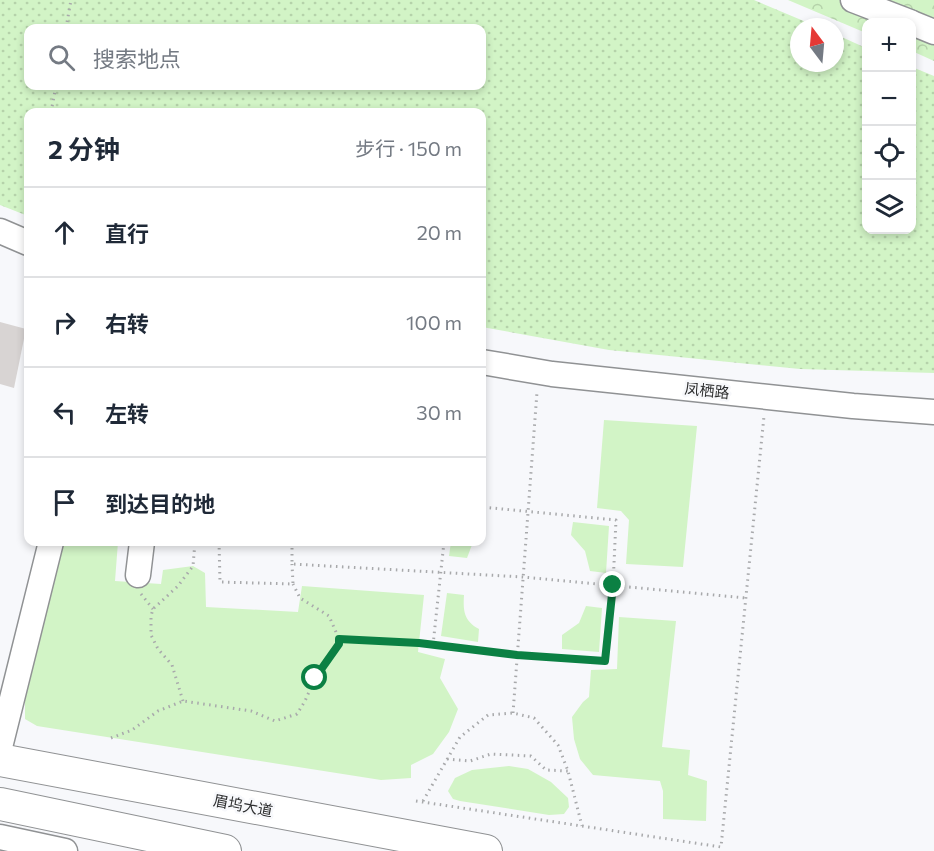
<!DOCTYPE html>
<html lang="zh">
<meta charset="utf-8">
<style>
body{margin:0;font-family:Commissioner,"Noto Sans SC",sans-serif;background:#f2f2f3;color:#1f2937}
.controls{position:absolute;right:18px;top:18px;display:grid;overflow:hidden;border-radius:12px;box-shadow:0 3px 9px #0003}
.controls button{width:54px;height:54px;display:grid;place-items:center;padding:0;border:0;border-bottom:2px solid #e0e1e3;background:#fff;color:#1f2937;font:30px sans-serif}
.compass{position:absolute;left:790px;top:18px;width:54px;height:54px;border-radius:50%;background:#fff;box-shadow:0 3px 9px #0003;rotate:344deg}
.stop{position:absolute;width:18px;height:18px;margin:-14px;border:4px solid #0b8043;border-radius:50%;background:#fff}
.stop.end{background:#0b8043;border-color:#fff;box-shadow:0 2px 6px #0008}
.list{margin:0;padding:0;list-style:none}
h2{display:flex;justify-content:space-between;align-items:center;height:78px;margin:0;padding:0 24px;font-size:26px}
h2 small{font-size:20px;font-weight:400;color:#747a83}
.list li{display:grid;grid-template-columns:39px 1fr auto;gap:18px;align-items:center;box-sizing:border-box;height:90px;padding:0 24px;border-top:2px solid #e0e1e3}
.list b{display:block;font-size:22px;white-space:nowrap}
.list em{font-size:20px;font-style:normal;color:#747a83}
.icon{flex:none;width:33px;height:33px;fill:none;stroke:currentColor;stroke-width:2;stroke-linecap:round;stroke-linejoin:round}
.map{position:relative;flex:none;width:934px;height:851px;overflow:hidden}
.search{position:absolute;background:#fff;box-shadow:0 3px 9px #0003;left:24px;top:24px;width:462px;height:66px;display:flex;align-items:center;gap:15px;box-sizing:border-box;padding:0 21px;border-radius:12px;color:#747a83;font-size:22px}
.panel{position:absolute;background:#fff;box-shadow:0 3px 9px #0003;left:24px;top:108px;width:462px;height:438px;border-radius:12px}
.map>svg:first-child{display:block}
</style>
<div class="map">
<svg width="934" height="851" viewBox="0 0 934 851">
<defs>
<pattern id="grass-dots" width="8" height="8" patternUnits="userSpaceOnUse" patternTransform="scale(1.5)"><rect width="8" height="8" fill="#d2f4c6"/><path d="M2 2h.1M6 6h.1" fill="none" stroke="#b5d2aa" stroke-width="1.8" stroke-linecap="round"/></pattern>
<pattern id="park-crowns" width="20" height="18" patternUnits="userSpaceOnUse" patternTransform="scale(1.5)"><rect width="20" height="18" fill="#d2f4c6"/><path d="M2 6a3 3 0 1 1 6 0M12 15a3 3 0 1 1 6 0" fill="none" stroke="#b5d2aa"/></pattern>
</defs>
<rect width="100%" height="100%" fill="#f7f8fb"/>
<path fill="url(#grass-dots)" fill-rule="evenodd" d="M 0,0 L 754,0 L 818,27 L 799,27 L 799,63 L 835,63 L 835,34 L 866,48 L 866,230 L 912,230 L 912,67 L 934,76 L 934,373 L 800,369 L 609,350 L 482,327 L 482,112 L 28,112 L 28,216 L 0,205 ZM 28,28 L 482,28 L 482,86 L 28,86 Z"/>
<path fill="url(#park-crowns)" d="M 788,0 L 934,0 L 934,61 L 912,51 L 912,22 L 866,22 L 866,33 Z"/>
<g fill="#d2f4c6">
<path d="M 604,420 L 697,426 L 683,567 L 626,564 L 629,520 L 621,511 L 597,508 Z"/>
<path d="M 573,522 L 609,526 L 606,573 L 590,571 L 585,551 L 571,535 Z"/>
<path d="M 64,542 L 118,542 L 115,581 L 161,584 L 163,570 L 193,566 L 205,573 L 206,607 L 298,612 L 302,586 L 424,595 L 418,652 L 445,659 L 440,678 L 458,709 L 449,732 L 433,754 L 411,765 L 411,778 L 381,780 L 37,726 L 25,719 L 25,700 Z"/>
<path d="M 451,542 L 473,542 L 467,558 L 449,556 Z"/>
<path d="M 447,593 L 464,595 C 463,611 464,621 479,629 L 478,642 L 441,636 Z"/>
<path d="M 586,606 L 602,608 L 599,652 L 562,649 L 562,635 L 579,623 Z"/>
<path d="M 619,617 L 676,621 L 662,747 L 690,750 L 688,775 L 707,781 L 706,821 L 663,819 L 663,791 L 660,781 L 593,775 L 580,759 L 574,739 L 572,717 L 583,702 L 589,697 L 591,670 L 617,669 Z"/>
<path d="M 509,766 L 528,769 L 551,782 L 568,798 L 569,807 L 564,814 L 549,815 L 460,801 L 453,799 L 448,791 L 455,778 L 472,770 Z"/>
</g>
<path fill="#d8d4d3" d="M 0,322 L 26,329 L 14,388 L 0,384 Z"/>
<g fill="none" stroke-linecap="round" stroke-linejoin="round">
<defs>
<g id="minor">
<path d="M 853,0 L 910,22"/>
<path d="M 912,23 L 934,32"/>
<path d="M 0,231 L 28,243"/>
<path d="M 482,362 L 552,374 L 853,406 L 934,412"/>
<path d="M 138,575 L 142,542"/>
<path d="M 0,747 L 51,542"/>
<path d="M 0,837 L 65,851"/>
</g>
<g id="major">
<path d="M 0,760 L 486,851"/>
<path d="M 0,804 L 225,851"/>
</g>
</defs>
<use href="#minor" stroke="#909294" stroke-width="27"/>
<use href="#major" stroke="#909294" stroke-width="34"/>
<g stroke="#a8a9ab" stroke-width="3" stroke-dasharray="1.5 4.5" stroke-linecap="butt">
<path d="M 66,28 L 71,0"/>
<path d="M 51,112 L 56,86"/>
<path d="M 219,542 L 220,582 L 293,584 L 292,564"/>
<path d="M 292,542 L 292,564 L 523,577 L 746,598"/>
<path d="M 141,594 L 153,609"/>
<path d="M 339,639 L 419,643 L 517,655 L 605,661 L 613,585 L 616,520 L 482,507"/>
<path d="M 433,645 L 444,542"/>
<path d="M 183,701 L 172,665 L 158,649 L 151,635 L 151,616 L 153,609 L 178,586 L 193,566 L 195,542"/>
<path d="M 513,713 L 537,392"/>
<path d="M 111,738 L 132,730 L 158,711 L 183,701 L 251,711 L 275,721 L 297,714 L 305,701 L 315,678 L 339,644 L 339,639 L 329,616 L 300,598 L 293,584"/>
<path d="M 447,759 L 470,761 L 491,754 L 531,756 L 546,770 L 568,771"/>
<path d="M 416,801 L 721,847 L 764,416"/>
<path d="M 423,801 L 460,737 L 488,715 L 513,713 L 534,718 L 558,745 L 568,771 L 582,826"/>
</g>
<use href="#minor" stroke="#fff" stroke-width="24"/>
<use href="#major" stroke="#fff" stroke-width="32"/>
</g>
<g fill="none" stroke-linecap="round" stroke-linejoin="round">
<path stroke="#0b8043" stroke-width="8" d="M 315,678 L 339,644 L 339,639 L 419,643 L 517,655 L 605,661 L 613,585"/>
</g>
<g text-anchor="middle" stroke-width="5" stroke-linejoin="round" paint-order="stroke">
<g font-size="15" fill="#2d2e2f" stroke="#f7f8fb">
<text transform="translate(707 391) rotate(6)" y="5">凤栖路</text>
<text transform="translate(243 806) rotate(11)" y="5">眉坞大道</text>
</g>
</g>
</svg>
<div class="controls">
<button>+</button>
<button>−</button>
<button><svg class="icon" aria-label="locate" viewBox="0 0 24 24"><circle cx="12" cy="12" r="6"/><path d="M12 2v4M12 18v4M2 12h4M18 12h4"/></svg></button>
<button><svg class="icon" aria-label="layers" viewBox="0 0 24 24"><path d="M12 4l9 5-9 5-9-5zM3 14l9 5 9-5"/></svg></button>
</div>
<svg class="compass" viewBox="-18 -18 36 36"><path d="M0-13l5 13h-10z" fill="#e53935"/><path d="M0 13l5-13h-10z" fill="#747a83"/></svg>
<div class="stop" style="left:315px;top:678px"></div>
<div class="stop end" style="left:613px;top:585px"></div>
<div class="search"><svg class="icon" aria-label="search" viewBox="0 0 24 24"><circle cx="10" cy="10" r="6"/><path d="M15 15l6 6"/></svg>搜索地点</div>
<section class="panel">
<h2>2 分钟<small>步行 · 150 m</small></h2>
<ul class="list">
<li><svg class="icon" aria-label="ahead" viewBox="0 0 24 24"><path d="M12 20V5M6 11l6-6 6 6"/></svg><div><b>直行</b></div><em>20 m</em></li>
<li><svg class="icon" aria-label="right" viewBox="0 0 24 24"><path d="M7 20v-9h11M14 6l5 5-5 5"/></svg><div><b>右转</b></div><em>100 m</em></li>
<li><svg class="icon" aria-label="left" viewBox="0 0 24 24"><path d="M17 20v-9H6M10 6l-5 5 5 5"/></svg><div><b>左转</b></div><em>30 m</em></li>
<li><svg class="icon" aria-label="arrive" viewBox="0 0 24 24"><path d="M6 21V4h12l-3 4 3 4H6"/></svg><div><b>到达目的地</b></div></li>
</ul>
</section>
</div>
